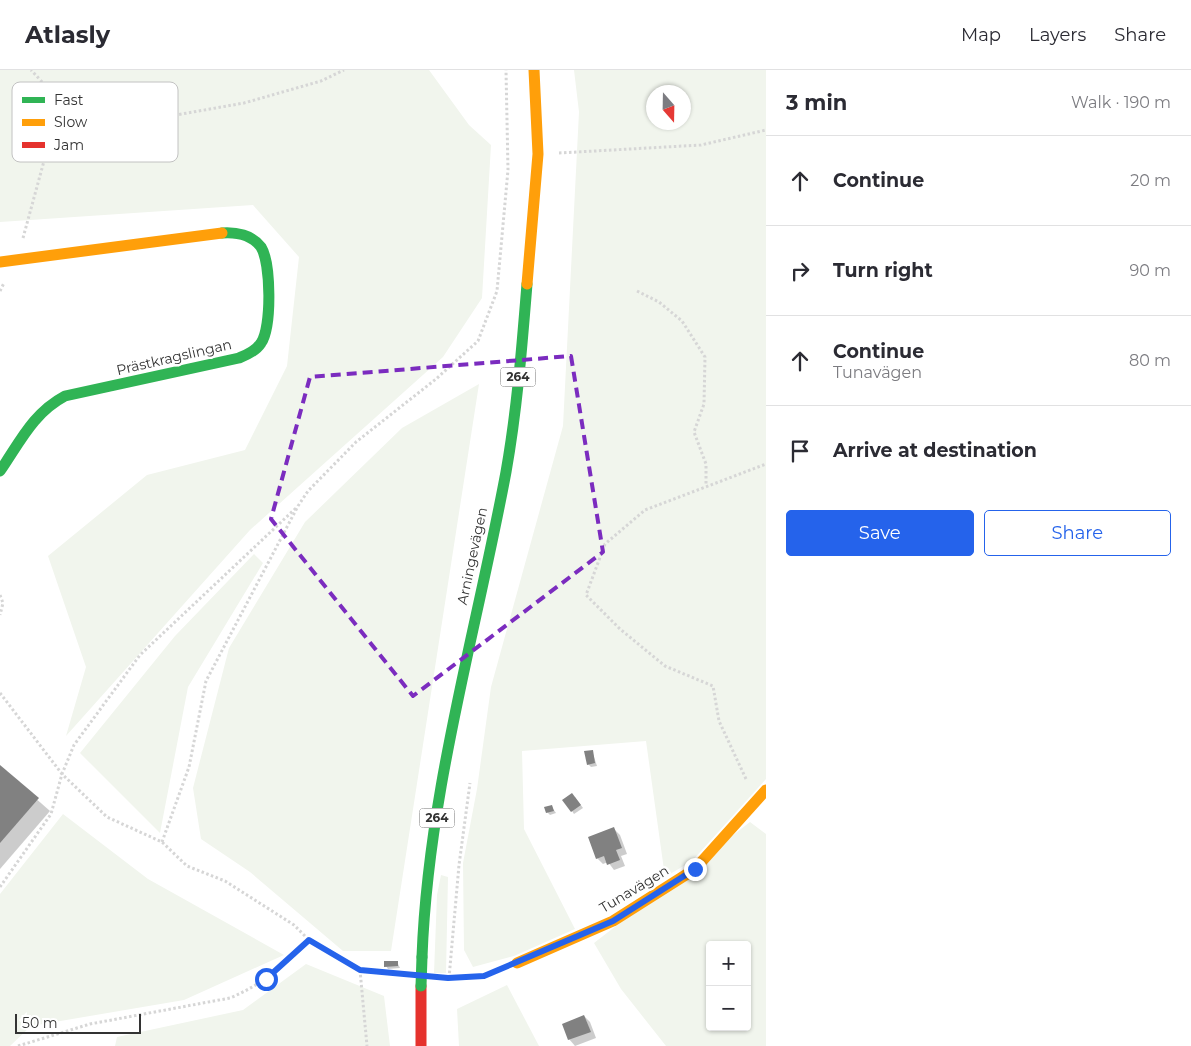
<!DOCTYPE html>
<meta charset="utf-8">
<style>
body{margin:0;font-family:Montserrat,sans-serif;background:#f2f2f3;color:#2b2b33}
.controls{position:absolute;right:15px;bottom:15px;display:grid;overflow:hidden;border-radius:5px;box-shadow:0 1px 4px #0004}
.controls button{width:45px;height:45px;display:grid;place-items:center;padding:0;border:0;border-bottom:1px solid #e1e1e2;background:#fff;color:#2b2b33;font:25px sans-serif}
.compass{position:absolute;left:646px;top:15px;width:45px;height:45px;border-radius:50%;background:#fff;box-shadow:0 1px 4px #0004;rotate:160deg}
.scale{position:absolute;left:15px;bottom:12px;width:126px;box-sizing:border-box;padding-left:5px;border:2px solid #333;border-top:0;font-size:14px;line-height:18px;white-space:nowrap;color:#333;-webkit-text-stroke:4px #fff;paint-order:stroke}
.stop{position:absolute;width:15px;height:15px;margin:-11px;border:4px solid #2563eb;border-radius:50%;background:#fff}
.stop.end{background:#2563eb;border-color:#fff;box-shadow:0 1px 5px #0008}
.list{margin:0;padding:0;list-style:none}
h2{display:flex;justify-content:space-between;align-items:center;height:65px;margin:0;padding:0 20px;font-size:21px}
h2 small{font-size:16px;font-weight:400;color:#7c7c81}
.list li{display:grid;grid-template-columns:32px 1fr auto;gap:15px;align-items:center;box-sizing:border-box;height:90px;padding:0 20px;border-top:1px solid #e1e1e2}
.list b{display:block;font-size:19px;white-space:nowrap}
.list p{margin:0;font-size:16px;white-space:nowrap;color:#7c7c81}
.list em{font-size:16px;font-style:normal;color:#7c7c81}
.actions{display:flex;gap:10px;padding:15px 20px}
.actions a{flex:1;padding:11px 0;border:1px solid #2563eb;border-radius:5px;text-align:center;font-size:18px;color:#2563eb}
.actions .main{background:#2563eb;color:#fff}
.icon{flex:none;width:28px;height:28px;fill:none;stroke:currentColor;stroke-width:2;stroke-linecap:round;stroke-linejoin:round}
.map{position:relative;flex:none;width:766px;height:976px;overflow:hidden}
header{display:flex;align-items:center;gap:30px;box-sizing:border-box;height:70px;padding:0 25px;background:#fff;border-bottom:1px solid #e1e1e2}
header strong{font-size:24px}
nav{display:flex;gap:28px;margin-inline-start:auto;font-size:18px}
main{display:flex}
aside{flex:1;background:#fff}
.map>svg:first-child{display:block}
</style>
<header>
<strong>Atlasly</strong>
<nav><a>Map</a><a>Layers</a><a>Share</a></nav>
</header>
<main>
<div class="map">
<svg width="766" height="976" viewBox="0 0 766 976">
<rect width="100%" height="100%" fill="#fff"/>
<g fill="#f1f5ed" fill-rule="evenodd">
<path d="M 0,0 L 429,0 L 469,55 L 491,75 L 482,228 L 443,287 L 250,460 L 66,666 L 86,597 L 48,486 L 147,405 L 245,380 L 287,296 L 299,187 L 253,135 L 0,152 Z"/>
<path d="M 574,0 L 766,0 L 766,709 L 692,791 L 665,807 L 646,671 L 522,681 L 524,759 L 575,859 L 514,886 L 473,897 L 464,880 L 463,793 L 477,719 L 491,617 L 563,356 L 579,42 ZM 654,22 L 684,22 L 684,52 L 654,52 Z"/>
<path d="M 479,314 L 391,881 L 343,881 L 250,802 L 201,769 L 193,718 L 229,578 L 305,452 L 402,358 Z"/>
<path d="M 254,484 L 263,493 L 188,617 L 160,763 L 80,683 L 175,566 Z"/>
<path d="M 63,744 L 148,809 L 284,885 L 184,930 L 31,956 L 10,976 L 0,976 L 0,824 Z"/>
<path d="M 750,752 L 766,764 L 766,976 L 666,976 L 621,919 L 594,873 ZM 710,875 L 747,875 L 747,957 L 710,957 Z"/>
<path d="M 441,805 L 448,807 L 446,903 L 434,903 L 437,825 Z"/>
<path d="M 306,894 L 384,926 L 390,976 L 115,976 L 117,967 L 243,940 Z"/>
<path d="M 507,915 L 539,976 L 459,976 L 457,939 Z"/>
</g>
<g fill="#0003">
<path d="M 592,681 L 597,696 L 591,697 L 588,694 Z"/>
<path d="M 0,697 L 50,741 L 0,799 Z"/>
<path d="M 575,727 L 583,738 L 574,744 L 572,741 Z"/>
<path d="M 551,736 L 556,743 L 550,745 L 547,742 Z"/>
<path d="M 614,759 L 620,765 L 627,784 L 621,786 L 625,796 L 614,800 L 608,792 L 603,794 L 597,788 Z"/>
<path d="M 397,892 L 400,898 L 388,899 L 386,896 Z"/>
<path d="M 584,946 L 590,952 L 596,968 L 575,976 L 569,969 Z"/>
</g>
<g fill="#818181">
<path d="M 593,680 L 595,693 L 587,695 L 584,681 Z"/>
<path d="M 0,695 L 39,728 L 0,773 Z"/>
<path d="M 572,723 L 581,735 L 571,742 L 562,730 Z"/>
<path d="M 552,735 L 554,741 L 546,743 L 544,737 Z"/>
<path d="M 614,757 L 622,778 L 616,780 L 620,790 L 607,795 L 604,786 L 596,789 L 588,767 Z"/>
<path d="M 384,891 L 398,891 L 398,896 L 384,897 Z"/>
<path d="M 584,945 L 591,962 L 568,970 L 562,954 Z"/>
</g>
<g fill="none" stroke-linecap="round" stroke-linejoin="round">
<g stroke="#d6d6d6" stroke-width="3" stroke-dasharray="2.5 2.5" stroke-linecap="butt">
<path d="M 44,14 L 106,50 L 176,45 L 244,33 L 321,11 L 344,0"/>
<path d="M 559,83 L 701,75 L 766,60"/>
<path d="M 23,168 L 47,80 L 44,14 L 31,0"/>
<path d="M 0,221 L 4,213"/>
<path d="M 637,221 L 659,232 L 682,251 L 705,287 L 704,334 L 694,362 L 706,394 L 706,416"/>
<path d="M 0,525 L 3,533 L 0,545"/>
<path d="M 0,623 L 62,704 L 107,747 L 162,772 L 187,796 L 225,811 L 294,855 L 309,870"/>
<path d="M 746,709 L 719,651 L 713,616 L 665,596 L 620,559 L 586,525 L 605,474 L 645,440 L 766,394"/>
<path d="M 162,772 L 189,697 L 206,611 L 298,436 L 308,421 L 356,372 L 436,309 L 478,271 L 497,221 L 508,100 L 506,0"/>
<path d="M 0,817 L 51,744 L 62,704 L 74,675 L 140,585 L 296,438"/>
<path d="M 360,900 L 367,976"/>
<path d="M 442,907 L 484,906 L 498,901"/>
<path d="M 449,908 L 459,795 L 470,713"/>
<path d="M 18,976 L 90,954 L 230,928 C 261,915 286,895 309,870 L 360,900 L 401,904"/>
</g>
<g stroke="#30b455" stroke-width="11">
<path d="M 0,401 C 20,372 33,343 65,326 L 239,288 C 247,285 256,281 261,273 C 272,257 271,193 261,177 C 252,165 236,162 222,163"/>
<path d="M 422,887 C 428,723 476,563 506,402 C 517,340 522,276 527,214"/>
</g>
<g stroke="#ff9f0a" stroke-width="11">
<path d="M 0,192 L 222,163"/>
<path d="M 527,214 L 538,84 L 534,0"/>
<path d="M 517,893 L 613,851 L 695,799 L 766,720"/>
</g>
<path stroke="#e5322d" stroke-width="11" d="M 421,916 L 421,976"/>
<path stroke="#30b455" stroke-width="11" d="M 421,916 L 422,887"/>
</g>
<g fill="none" stroke-linecap="round" stroke-linejoin="round">
<path stroke="#2563eb" stroke-width="6" d="M 266,909 L 309,870 L 360,900 L 448,908 L 484,906 L 613,851 L 695,799"/>
</g>
<path fill="none" stroke="#7b2cbf" stroke-width="4" stroke-dasharray="10 6" stroke-linejoin="round" d="M 571,286 L 603,482 L 413,626 L 271,449 L 310,307 Z"/>
<g text-anchor="middle" stroke-width="5" stroke-linejoin="round" paint-order="stroke">
<g fill="#fff" stroke="#707070" stroke-width="1">
<rect x="500.5" y="297.5" width="35" height="19" rx="4"/>
<rect x="419.5" y="738.5" width="35" height="19" rx="4"/>
</g>
<g font-size="12" font-weight="bold" fill="#333">
<text x="518" y="311">264</text>
<text x="437" y="752">264</text>
</g>
<g font-size="14" fill="#333" stroke="#fff">
<text transform="translate(174 287) rotate(-13)" y="5">Prästkragslingan</text>
<text transform="translate(472 486) rotate(-78)" y="5">Arningevägen</text>
<text transform="translate(634 819) rotate(-31)" y="5">Tunavägen</text>
</g>
</g>
<rect x="12" y="12" width="166" height="80" rx="8" fill="#fff" stroke="#c2c2c2" stroke-width="1"/>
<rect x="22" y="27" width="23" height="6" fill="#30b455"/>
<rect x="22" y="49" width="23" height="7" fill="#ff9f0a"/>
<rect x="22" y="72" width="23" height="6" fill="#e5322d"/>
<g font-size="14" fill="#333">
<text x="54" y="35">Fast</text>
<text x="54" y="57">Slow</text>
<text x="54" y="80">Jam</text>
</g>
</svg>
<div class="controls">
<button>+</button>
<button>−</button>
</div>
<svg class="compass" viewBox="-18 -18 36 36"><path d="M0-13l5 13h-10z" fill="#e53935"/><path d="M0 13l5-13h-10z" fill="#7c7c81"/></svg>
<div class="scale">50 m</div>
<div class="stop" style="left:266px;top:909px"></div>
<div class="stop end" style="left:695px;top:799px"></div>
</div>
<aside>
<h2>3 min<small>Walk · 190 m</small></h2>
<ul class="list">
<li><svg class="icon" aria-label="ahead" viewBox="0 0 24 24"><path d="M12 20V5M6 11l6-6 6 6"/></svg><div><b>Continue</b></div><em>20 m</em></li>
<li><svg class="icon" aria-label="right" viewBox="0 0 24 24"><path d="M7 20v-9h11M14 6l5 5-5 5"/></svg><div><b>Turn right</b></div><em>90 m</em></li>
<li><svg class="icon" aria-label="ahead" viewBox="0 0 24 24"><path d="M12 20V5M6 11l6-6 6 6"/></svg><div><b>Continue</b><p>Tunavägen</p></div><em>80 m</em></li>
<li><svg class="icon" aria-label="arrive" viewBox="0 0 24 24"><path d="M6 21V4h12l-3 4 3 4H6"/></svg><div><b>Arrive at destination</b></div></li>
</ul>
<div class="actions"><a class="main">Save</a><a>Share</a></div>
</aside>
</main>
